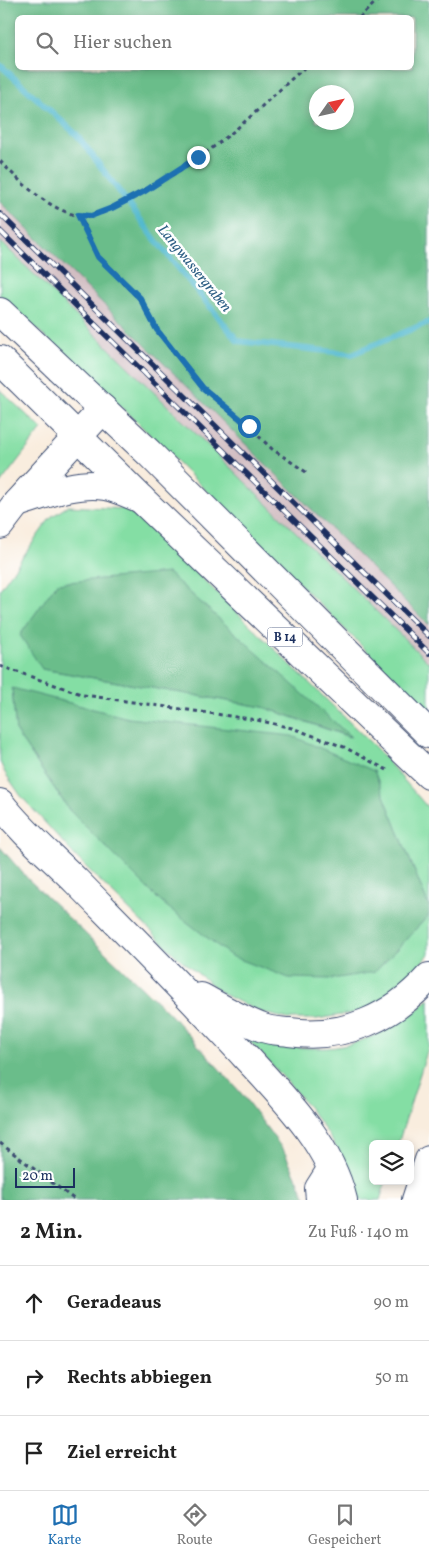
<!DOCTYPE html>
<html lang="de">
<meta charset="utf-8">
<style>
body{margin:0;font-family:Vollkorn,serif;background:#f2f2f2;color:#222}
.controls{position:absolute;right:15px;bottom:15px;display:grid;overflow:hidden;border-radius:8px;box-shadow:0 2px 8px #0003}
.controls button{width:45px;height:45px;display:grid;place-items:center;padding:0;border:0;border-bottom:1px solid #e0e0e0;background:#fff;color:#222;font:25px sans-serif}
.compass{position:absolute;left:309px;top:85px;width:45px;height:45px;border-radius:50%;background:#fff;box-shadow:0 2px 8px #0003;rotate:56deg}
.scale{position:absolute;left:15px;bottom:12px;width:60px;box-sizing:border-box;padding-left:5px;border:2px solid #1b2f5e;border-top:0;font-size:14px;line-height:18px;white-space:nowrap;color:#1b2f5e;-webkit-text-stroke:4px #fff;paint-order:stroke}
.stop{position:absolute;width:15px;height:15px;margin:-11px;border:4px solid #1f6fb2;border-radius:50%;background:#fff}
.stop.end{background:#1f6fb2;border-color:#fff;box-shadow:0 1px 5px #0008}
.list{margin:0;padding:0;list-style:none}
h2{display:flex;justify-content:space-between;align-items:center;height:65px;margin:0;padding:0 20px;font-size:21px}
h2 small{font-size:16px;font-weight:400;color:#767676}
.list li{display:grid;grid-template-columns:32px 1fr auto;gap:15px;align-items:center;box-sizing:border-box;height:75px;padding:0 20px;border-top:1px solid #e0e0e0}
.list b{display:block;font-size:19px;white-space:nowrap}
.list em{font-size:16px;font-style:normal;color:#767676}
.icon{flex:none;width:28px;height:28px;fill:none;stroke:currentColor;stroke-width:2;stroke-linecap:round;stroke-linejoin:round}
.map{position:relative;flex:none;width:429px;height:1200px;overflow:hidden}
.search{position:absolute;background:#fff;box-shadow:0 2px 8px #0003;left:15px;right:15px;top:15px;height:55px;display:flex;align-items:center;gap:12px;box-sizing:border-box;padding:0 18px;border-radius:8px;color:#767676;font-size:19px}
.sheet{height:290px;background:#fff}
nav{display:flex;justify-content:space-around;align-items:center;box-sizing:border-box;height:70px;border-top:1px solid #e0e0e0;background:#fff;font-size:14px;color:#767676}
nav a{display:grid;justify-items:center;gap:2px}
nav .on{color:#1f6fb2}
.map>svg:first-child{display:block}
</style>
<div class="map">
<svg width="429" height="1200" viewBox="0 0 429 1200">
<rect width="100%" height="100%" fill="#fff"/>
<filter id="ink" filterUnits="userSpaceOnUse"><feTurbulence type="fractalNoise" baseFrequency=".02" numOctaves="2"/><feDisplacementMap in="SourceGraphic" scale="10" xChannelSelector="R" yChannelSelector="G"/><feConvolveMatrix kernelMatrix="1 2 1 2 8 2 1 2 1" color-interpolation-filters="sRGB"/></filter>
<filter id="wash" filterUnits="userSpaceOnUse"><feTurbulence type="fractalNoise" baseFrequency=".0096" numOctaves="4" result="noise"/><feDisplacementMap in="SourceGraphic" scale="20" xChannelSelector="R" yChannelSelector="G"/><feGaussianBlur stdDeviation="1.12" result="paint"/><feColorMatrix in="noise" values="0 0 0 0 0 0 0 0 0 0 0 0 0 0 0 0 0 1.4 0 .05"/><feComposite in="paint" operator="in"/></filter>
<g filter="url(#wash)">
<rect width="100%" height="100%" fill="#f9edde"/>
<path fill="#d2bec2" d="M 0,202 L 429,625 L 429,663 L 0,241 Z"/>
<g fill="#84dea4" stroke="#508681" fill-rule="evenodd">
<path d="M 0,241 L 429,663 L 429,713 L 137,422 L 0,295 Z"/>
<path d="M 0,390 L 42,429 L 0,484 Z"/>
<path d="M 68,506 L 126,509 L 163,540 L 376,748 L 429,809 L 429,907 L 374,771 L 128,718 L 12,689 L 16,732 L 70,811 L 161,902 L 375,972 L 429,915 L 429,954 L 399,989 L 365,1011 L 317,1019 L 288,1019 L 260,1012 L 223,994 L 174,954 L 78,859 L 21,796 L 5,773 L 0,762 L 0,589 L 51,517 ZM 168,573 L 349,737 L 263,707 L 42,669 Z"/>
<path d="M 429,999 L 429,1045 L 398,1144 L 373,1144 L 373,1181 L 386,1181 L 380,1200 L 359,1200 C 356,1190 353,1180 349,1171 C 323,1118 284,1077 243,1035 C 254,1038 265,1042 277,1044 C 295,1048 324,1050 342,1046 C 374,1039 405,1022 429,999 Z"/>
</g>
<g fill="#6bbd8a" stroke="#437674" fill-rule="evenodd">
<path d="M 0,0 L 429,0 L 429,625 L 0,202 ZM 18,18 L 412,18 L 412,68 L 18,68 ZM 346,92 L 346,122 L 316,122 L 316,92 Z"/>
<path d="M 168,573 L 351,737 L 263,707 L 42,669 L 20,635 L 57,583 Z"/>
<path d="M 12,688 L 128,718 L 292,736 L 374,771 L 429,907 L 429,915 L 375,972 L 332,979 L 289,978 L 231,956 L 161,902 L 70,811 L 16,732 Z"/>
<path d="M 0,847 L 28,879 L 169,1013 L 241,1093 L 284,1151 L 307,1200 L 0,1200 Z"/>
</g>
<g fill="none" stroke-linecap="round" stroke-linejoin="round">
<path stroke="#50b8cd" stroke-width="6" d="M 0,65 L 77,135 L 158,243 L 238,341 L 352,354 L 429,322"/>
</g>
</g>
<g filter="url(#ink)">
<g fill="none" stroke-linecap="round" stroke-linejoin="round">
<defs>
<path id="minor" d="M 318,1200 L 317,1188 L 331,1166"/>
<g id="major">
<path d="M 0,312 L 149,453 L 429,734"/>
<path d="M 0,360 L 141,499 L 429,775"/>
</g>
<g id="highway">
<path d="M 17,503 C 43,495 78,481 105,486 C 117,488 129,494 141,499"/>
<path d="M 0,525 L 16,504 L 103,409"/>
<path d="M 0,803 C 22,832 51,856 77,882 C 134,940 191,997 246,1057 C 285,1099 329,1143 343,1200"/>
<path d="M 201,997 C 221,1008 241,1020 263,1028 C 271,1031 281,1031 289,1032 C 344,1040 393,1017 429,977"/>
<path d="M 416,1200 L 429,1160"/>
</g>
</defs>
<use href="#minor" stroke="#3c4c71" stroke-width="26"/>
<use href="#major" stroke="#3c4c71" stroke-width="30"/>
<use href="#highway" stroke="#3c4c71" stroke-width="30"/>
<g stroke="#3c4c71" stroke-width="3" stroke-dasharray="4 4" stroke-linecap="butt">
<path d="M 359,18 L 378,0"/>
<path d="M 0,161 C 20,182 51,212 81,216 C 97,217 113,207 127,200 C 167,179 208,154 242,124 C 263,106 283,86 304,68"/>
<path d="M 79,215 L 98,257 L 139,298 L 157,330 L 203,388 L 249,427 L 272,449 L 306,472"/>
<path d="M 0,666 L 84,695 L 257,720 L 292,728 L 344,747 L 387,770"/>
<path d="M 0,1143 L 75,1200"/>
</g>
<use href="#minor" stroke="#fff" stroke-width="24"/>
<use href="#major" stroke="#fff" stroke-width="28"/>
<use href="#highway" stroke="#fff" stroke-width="28"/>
<defs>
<g id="rail">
<path d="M 0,214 L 429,636"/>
<path d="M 0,231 L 429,653"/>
</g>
</defs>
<use href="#rail" stroke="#1b2f5e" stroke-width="5.5"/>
<use href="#rail" stroke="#fff" stroke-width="4" stroke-dasharray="11" stroke-linecap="butt"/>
</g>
</g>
<g fill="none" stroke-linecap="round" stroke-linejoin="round" filter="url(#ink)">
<path stroke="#1f6fb2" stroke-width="6" d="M 198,157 L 145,191 L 112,208 L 91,216 L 78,215 L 98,257 L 140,298 L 157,330 L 203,388 L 249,426"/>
</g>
<g text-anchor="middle" stroke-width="5" stroke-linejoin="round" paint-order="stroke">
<rect fill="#fff" stroke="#5f6d8e" stroke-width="1" x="267.5" y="627.5" width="35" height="19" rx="4"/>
<g font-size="12" font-weight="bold" fill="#1b2f5e">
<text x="285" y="641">B 14</text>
</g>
<g font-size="15" font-style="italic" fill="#2e5f85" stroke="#fff">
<text transform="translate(195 268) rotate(51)" y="5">Langwassergraben</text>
</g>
</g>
</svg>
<div class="controls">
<button><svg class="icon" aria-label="layers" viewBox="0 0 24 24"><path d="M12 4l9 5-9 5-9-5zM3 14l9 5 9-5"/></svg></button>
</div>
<svg class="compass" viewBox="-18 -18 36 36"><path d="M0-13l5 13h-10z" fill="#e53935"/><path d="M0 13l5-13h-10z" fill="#767676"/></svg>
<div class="scale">20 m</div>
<div class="stop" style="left:249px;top:426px"></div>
<div class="stop end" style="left:198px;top:157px"></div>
<div class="search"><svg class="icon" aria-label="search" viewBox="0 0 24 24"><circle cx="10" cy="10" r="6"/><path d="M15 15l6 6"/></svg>Hier suchen</div>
</div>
<section class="sheet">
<h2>2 Min.<small>Zu Fuß · 140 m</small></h2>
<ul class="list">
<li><svg class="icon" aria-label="ahead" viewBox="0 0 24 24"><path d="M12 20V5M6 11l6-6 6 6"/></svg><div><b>Geradeaus</b></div><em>90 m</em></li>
<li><svg class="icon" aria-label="right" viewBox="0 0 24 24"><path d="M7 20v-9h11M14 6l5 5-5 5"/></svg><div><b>Rechts abbiegen</b></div><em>50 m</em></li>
<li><svg class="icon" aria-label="arrive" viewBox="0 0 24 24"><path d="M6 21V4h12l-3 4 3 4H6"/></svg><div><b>Ziel erreicht</b></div></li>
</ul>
</section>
<nav>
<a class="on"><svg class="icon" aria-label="map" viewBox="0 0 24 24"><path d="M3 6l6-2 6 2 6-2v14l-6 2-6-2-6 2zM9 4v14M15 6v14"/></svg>Karte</a>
<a><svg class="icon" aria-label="directions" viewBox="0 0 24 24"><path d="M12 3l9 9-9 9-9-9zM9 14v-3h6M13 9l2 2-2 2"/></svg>Route</a>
<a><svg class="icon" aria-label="saved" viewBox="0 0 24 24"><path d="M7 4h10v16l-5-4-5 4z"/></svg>Gespeichert</a>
</nav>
